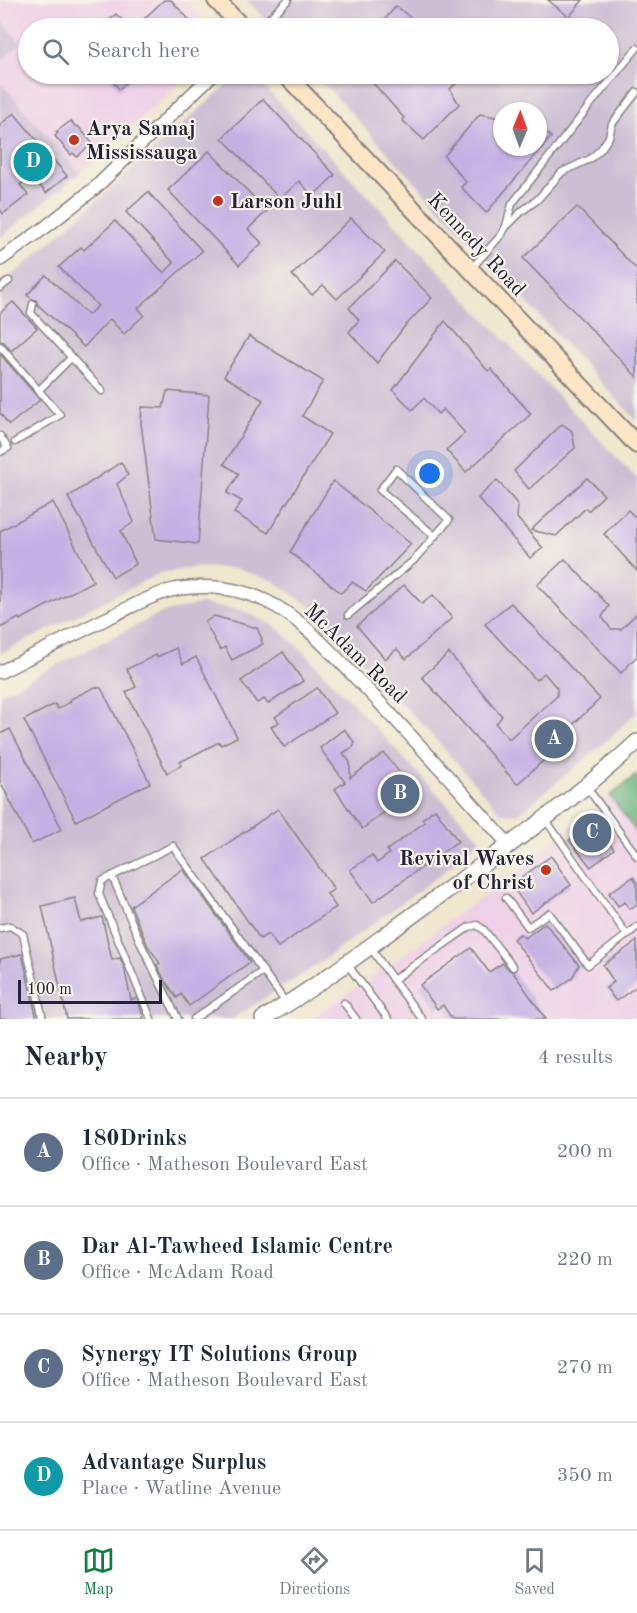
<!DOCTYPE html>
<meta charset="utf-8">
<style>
body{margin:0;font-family:"Old Standard TT",serif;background:#f2f2f3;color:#1f2937}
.compass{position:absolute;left:493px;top:102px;width:54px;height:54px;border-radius:50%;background:#fff;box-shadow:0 2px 4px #0004;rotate:1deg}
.scale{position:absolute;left:18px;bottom:15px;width:144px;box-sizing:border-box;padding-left:6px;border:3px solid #22223b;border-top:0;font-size:16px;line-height:21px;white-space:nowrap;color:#22223b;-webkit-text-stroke:4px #f7f3e8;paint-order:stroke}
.you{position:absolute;left:430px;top:474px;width:21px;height:21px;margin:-15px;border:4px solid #fff;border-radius:50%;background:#1a73e8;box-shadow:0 0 0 9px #1a73e833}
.badge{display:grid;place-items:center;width:39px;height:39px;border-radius:50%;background:#0b8043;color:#fff;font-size:20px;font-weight:700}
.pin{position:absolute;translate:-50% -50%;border:3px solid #fff;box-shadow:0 2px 6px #0006}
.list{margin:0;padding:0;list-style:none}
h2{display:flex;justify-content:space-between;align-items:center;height:78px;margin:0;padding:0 24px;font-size:26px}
h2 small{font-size:20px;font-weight:400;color:#747a83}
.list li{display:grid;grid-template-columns:39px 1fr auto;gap:18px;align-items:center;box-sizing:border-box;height:108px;padding:0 24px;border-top:2px solid #e0e1e3}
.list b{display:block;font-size:22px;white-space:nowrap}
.list p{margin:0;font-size:20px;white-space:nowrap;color:#747a83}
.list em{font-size:20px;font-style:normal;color:#747a83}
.icon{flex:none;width:33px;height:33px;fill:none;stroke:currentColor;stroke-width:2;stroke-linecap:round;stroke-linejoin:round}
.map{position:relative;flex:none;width:637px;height:1019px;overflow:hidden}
.search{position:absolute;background:#fff;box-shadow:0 2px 4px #0004;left:18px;right:18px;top:18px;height:66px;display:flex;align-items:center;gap:15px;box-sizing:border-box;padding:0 21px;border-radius:33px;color:#747a83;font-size:22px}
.sheet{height:510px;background:#fff}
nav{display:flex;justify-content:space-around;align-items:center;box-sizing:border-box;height:84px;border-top:2px solid #e0e1e3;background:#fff;font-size:16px;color:#747a83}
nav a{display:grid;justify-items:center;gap:3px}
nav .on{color:#0b8043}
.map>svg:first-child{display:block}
</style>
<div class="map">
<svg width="637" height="1019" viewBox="0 0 637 1019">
<rect width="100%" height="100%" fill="#f7f3e8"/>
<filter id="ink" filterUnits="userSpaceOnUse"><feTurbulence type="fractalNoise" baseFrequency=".0167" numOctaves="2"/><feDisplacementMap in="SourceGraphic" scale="12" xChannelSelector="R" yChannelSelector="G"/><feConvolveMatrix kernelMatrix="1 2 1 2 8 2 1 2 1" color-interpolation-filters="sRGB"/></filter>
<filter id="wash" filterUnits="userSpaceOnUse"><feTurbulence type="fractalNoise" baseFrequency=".008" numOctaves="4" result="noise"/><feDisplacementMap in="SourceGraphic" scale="24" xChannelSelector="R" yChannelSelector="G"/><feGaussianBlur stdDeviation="1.35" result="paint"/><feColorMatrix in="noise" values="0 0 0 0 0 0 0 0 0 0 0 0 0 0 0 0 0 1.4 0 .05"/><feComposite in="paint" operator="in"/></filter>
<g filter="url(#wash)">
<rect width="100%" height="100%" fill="#efe7ce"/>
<g fill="#eed0e7">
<path d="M 0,0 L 184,0 L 211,28 L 28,28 L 28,74 L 190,74 L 80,173 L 0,82 L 0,62 L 21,43 L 0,19 Z"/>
<path d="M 610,796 L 637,833 L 637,1014 L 630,1019 L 311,1019 L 411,949 L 509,877 Z"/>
</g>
<g fill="#ccbed3" fill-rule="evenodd">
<path d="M 247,0 L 637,0 L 637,421 L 315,74 L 608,74 L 608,28 L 274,28 ZM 502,111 L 538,111 L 538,147 L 502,147 Z"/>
<path d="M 0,19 L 21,43 L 0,62 Z"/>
<path d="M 239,74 L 252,74 L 637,479 L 637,712 L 604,743 L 518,814 L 501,813 L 438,742 L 311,607 L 274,581 L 237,569 L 198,567 L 160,573 L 0,654 L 0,282 L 18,271 Z"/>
<path d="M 0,82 L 80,173 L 0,238 Z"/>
<path d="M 201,604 L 241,610 L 275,626 L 303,651 L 480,839 L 440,875 L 311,969 L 232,1019 L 0,1019 L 0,694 L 161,613 Z"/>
</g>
<path fill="#6cb47a" stroke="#476b5a" stroke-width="1.5" d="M 637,774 L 637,833 L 610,796 Z"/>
<g id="blocks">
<g fill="#c4b1e4">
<path d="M 164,0 L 171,0 L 197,28 L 134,28 Z"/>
<path d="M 548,0 L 583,0 L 569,17 Z"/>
<path d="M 396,6 L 423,28 L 378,28 Z"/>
<path d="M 116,14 L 130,28 L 111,28 L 106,23 Z"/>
<path d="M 107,74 L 125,74 L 130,79 L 119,89 Z"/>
<path d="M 365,74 L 443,74 L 457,83 L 450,89 L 459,104 L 424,140 L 402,120 L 404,118 Z"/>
<path d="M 263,99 L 335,175 L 313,196 L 299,181 L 280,199 L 222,138 Z"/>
<path d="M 14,113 L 67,176 L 46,193 L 32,176 L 20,185 L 28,195 L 3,214 L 0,209 L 0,125 Z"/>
<path d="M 480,114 L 495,117 L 502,123 L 502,147 L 538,147 L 538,126 L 551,137 L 486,213 L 461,187 L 466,182 L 444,156 Z"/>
<path d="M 71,121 L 76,127 L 78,126 L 92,143 L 77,157 L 73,153 L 71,155 L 55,136 L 58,133 L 56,132 Z"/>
<path d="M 209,151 L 267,211 L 248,229 L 262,243 L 239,265 L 168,190 Z"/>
<path d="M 148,192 L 202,251 L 138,308 L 144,315 L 124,334 L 110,319 L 84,347 L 38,305 L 36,300 L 32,299 L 27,295 L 46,275 L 88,315 L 98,306 L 59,267 L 81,247 L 84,250 L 115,221 L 164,273 L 174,263 L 126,212 Z"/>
<path d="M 577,207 L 637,270 L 637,377 L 523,258 Z"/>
<path d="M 351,218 L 385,252 L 337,299 L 323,285 L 312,295 L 292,275 Z"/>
<path d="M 395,261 L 432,298 L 404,327 L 377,363 L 349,332 L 359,320 L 349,308 Z"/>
<path d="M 13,302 L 37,328 L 11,351 L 4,342 L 0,341 L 0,313 Z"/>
<path d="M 445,321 L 488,371 L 491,369 L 531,414 L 466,472 L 446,450 L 465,433 L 443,409 L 438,414 L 424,398 L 412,410 L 393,390 Z"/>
<path d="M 249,336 L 323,381 L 302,416 L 330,434 L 268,533 L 234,513 L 242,501 L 227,493 L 239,474 L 224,464 L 263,400 L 224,376 Z"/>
<path d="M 0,354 L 40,400 L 9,425 L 0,413 Z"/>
<path d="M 167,391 L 209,395 L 198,544 L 156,539 L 141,423 L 142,407 L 163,408 Z"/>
<path d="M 562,424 L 572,431 L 575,448 L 529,489 L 514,471 Z"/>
<path d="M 121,462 L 128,475 L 117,484 L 134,522 L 121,531 L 136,564 L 113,577 L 68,497 Z"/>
<path d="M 587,478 L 604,495 L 588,511 L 586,508 L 556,536 L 531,530 Z"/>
<path d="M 497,480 L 518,505 L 517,518 L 543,548 L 530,558 L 478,498 Z"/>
<path d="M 333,481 L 411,544 L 366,591 L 352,582 L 341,593 L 290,552 Z"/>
<path d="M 53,502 L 93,581 L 20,620 L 19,618 L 0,628 L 0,531 Z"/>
<path d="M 628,510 L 637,519 L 637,571 L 604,534 Z"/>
<path d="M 565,559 L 609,606 L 602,617 L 611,629 L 621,629 L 637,613 L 637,656 L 621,673 L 537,585 Z"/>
<path d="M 404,585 L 422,604 L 433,595 L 452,618 L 406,659 L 397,649 L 385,659 L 357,626 Z"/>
<path d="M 511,603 L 600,699 L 564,733 L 569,738 L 517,784 L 422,677 L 449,653 L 502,716 L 496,724 L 509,739 L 557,696 L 557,688 L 544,673 L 536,680 L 485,624 Z"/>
<path d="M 214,616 L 257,628 L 262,639 L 261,640 L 263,644 L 232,660 L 225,647 L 220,650 L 205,622 Z"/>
<path d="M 176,648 L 183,664 L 196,657 L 237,737 L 221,745 L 219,742 L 180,762 L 182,765 L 167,773 L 126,692 L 136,687 L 127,669 L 156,655 L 157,657 Z"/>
<path d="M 283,652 L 303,681 L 268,704 L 264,699 L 257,703 L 241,681 Z"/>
<path d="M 95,687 L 101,688 L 150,783 L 76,821 L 24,720 L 55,704 L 58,709 L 70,702 L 71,699 Z"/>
<path d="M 317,688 L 335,713 L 284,747 L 271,727 L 279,722 L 275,717 Z"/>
<path d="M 10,729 L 62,829 L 32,844 L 0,781 L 0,734 Z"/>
<path d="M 344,729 L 355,743 L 353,747 L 343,753 L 350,762 L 350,778 L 384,753 L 404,778 L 400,781 L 408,794 L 362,829 L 335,789 L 345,782 L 320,748 Z"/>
<path d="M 278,809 L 334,889 L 327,894 L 336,907 L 278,947 L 268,934 L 260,939 L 205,859 Z"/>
<path d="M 435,809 L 458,841 L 373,902 L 350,870 L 372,855 L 377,863 L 389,854 L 387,850 L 425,822 L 422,819 Z"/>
<path d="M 592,822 L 614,849 L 591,867 L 569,840 Z"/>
<path d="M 551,856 L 571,885 L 531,913 L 511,885 Z"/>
<path d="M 183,869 L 250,962 L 189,1006 L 181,994 L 177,998 L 164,979 L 157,965 L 160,963 L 148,946 L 131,906 Z"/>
<path d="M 633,877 L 637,883 L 637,904 L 630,909 L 625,902 L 618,906 L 609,893 Z"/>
<path d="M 75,898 L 81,922 L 102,917 L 112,960 L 120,958 L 124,967 L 131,1000 L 137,998 L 144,1019 L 67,1019 L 42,906 Z"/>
<path d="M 545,923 L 579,965 L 572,978 L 554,991 L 513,939 L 520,934 L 525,938 Z"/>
<path d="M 637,941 L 637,986 L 616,1001 L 606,988 L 614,982 L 603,965 Z"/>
<path d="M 471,948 L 489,972 L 503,963 L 509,970 L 513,972 L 546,1019 L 452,1019 L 443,1005 L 437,1009 L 420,985 Z"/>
<path d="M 22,954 L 37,1019 L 0,1019 L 0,959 Z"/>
</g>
</g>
</g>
<g filter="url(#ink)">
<use href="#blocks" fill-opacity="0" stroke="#888484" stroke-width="1.5"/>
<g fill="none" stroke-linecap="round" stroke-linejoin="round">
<defs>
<g id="service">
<path d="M 259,28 L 288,0"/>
<path d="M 507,226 L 522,211 L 537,200 L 562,172 L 590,159 L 601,149 L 609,137 L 612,124 L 637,92"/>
<path d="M 471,269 L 502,234 L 506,226 L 512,204 L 590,105 L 637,48"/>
<path d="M 0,288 L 9,281"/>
<path d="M 33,304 L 31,313 L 102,391"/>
<path d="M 0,346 L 60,415 L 15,442"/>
<path d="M 39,390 L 71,358"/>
<path d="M 0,436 L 8,448 L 0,452"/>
<path d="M 348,615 L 413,561 L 449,520 L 396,469 L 380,490 L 435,536"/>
<path d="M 586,786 L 637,856"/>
<path d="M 545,819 L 627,935 L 637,927"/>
<path d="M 112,876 L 142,946 L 178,1019"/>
<path d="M 506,898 L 528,927 L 549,913 L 588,965 L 627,935"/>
<path d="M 0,928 L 10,926 L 23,934 L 43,1019"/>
<path d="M 370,947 L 393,980 L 469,927 L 477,925 L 484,930 L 513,967"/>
<path d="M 347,964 L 388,1019"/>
<path d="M 393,980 L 422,1019"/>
<path d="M 344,1003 L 356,1019"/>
<path d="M 151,1019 L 99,894 L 102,881 L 173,846 L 286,1003"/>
<path d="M 194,1019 L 263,971"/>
</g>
<g id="minor">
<path d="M 0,260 L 47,226 L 95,188 L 213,74"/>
<path d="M 0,672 C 39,653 78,632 118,613 C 137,604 156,593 177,589 C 207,584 239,588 266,601 C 300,617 330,651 356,678 C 409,732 459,789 510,846"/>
</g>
<path id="tertiary" d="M 263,1019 C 323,983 378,940 435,899 C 504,849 574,800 637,742"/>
<g id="secondary">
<path d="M 216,0 L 243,28"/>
<path d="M 285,74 L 637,445"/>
</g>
</defs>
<use href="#service" stroke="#888484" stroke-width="9"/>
<use href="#minor" stroke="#888484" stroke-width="15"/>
<use href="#tertiary" stroke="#888484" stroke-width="18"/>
<use href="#secondary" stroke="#888484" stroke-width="20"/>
<use href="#service" stroke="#fff" stroke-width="6"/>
<use href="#minor" stroke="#fff" stroke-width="12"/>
<use href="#tertiary" stroke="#fff" stroke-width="15"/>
<use href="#secondary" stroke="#fde5c5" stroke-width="16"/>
</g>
</g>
<g fill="#c8321e" stroke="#f7f3e8" stroke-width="2">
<circle cx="74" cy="140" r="6"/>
<circle cx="218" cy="201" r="6"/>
<circle cx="546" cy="870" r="6"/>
</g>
<g text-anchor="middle" stroke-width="4.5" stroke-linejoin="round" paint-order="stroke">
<g font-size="21" font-weight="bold" fill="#22223b" stroke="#f7f3e8" text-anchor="start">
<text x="86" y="135">Arya Samaj<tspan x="86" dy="24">Mississauga</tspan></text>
<text x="230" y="208">Larson Juhl</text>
<text x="534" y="865" text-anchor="end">Revival Waves<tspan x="534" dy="24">of Christ</tspan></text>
</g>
<g font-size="21" fill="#22223b" stroke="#f7f3e8">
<text transform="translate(477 244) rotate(47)" y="7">Kennedy Road</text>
<text transform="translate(356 653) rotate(44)" y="7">McAdam Road</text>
</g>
</g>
</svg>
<svg class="compass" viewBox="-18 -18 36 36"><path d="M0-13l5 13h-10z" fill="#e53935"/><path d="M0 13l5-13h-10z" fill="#747a83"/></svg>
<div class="scale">100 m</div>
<div class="you"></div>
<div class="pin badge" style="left:554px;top:739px;background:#5c6f8a">A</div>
<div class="pin badge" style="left:400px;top:794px;background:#5c6f8a">B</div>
<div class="pin badge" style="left:592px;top:833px;background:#5c6f8a">C</div>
<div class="pin badge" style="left:33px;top:162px;background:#0f9aa8">D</div>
<div class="search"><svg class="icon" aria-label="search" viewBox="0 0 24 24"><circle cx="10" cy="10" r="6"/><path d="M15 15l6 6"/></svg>Search here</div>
</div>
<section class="sheet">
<h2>Nearby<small>4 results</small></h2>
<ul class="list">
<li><span class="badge" style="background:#5c6f8a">A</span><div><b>180Drinks</b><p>Office · Matheson Boulevard East</p></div><em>200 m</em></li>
<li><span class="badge" style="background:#5c6f8a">B</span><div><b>Dar Al-Tawheed Islamic Centre</b><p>Office · McAdam Road</p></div><em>220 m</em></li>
<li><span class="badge" style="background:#5c6f8a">C</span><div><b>Synergy IT Solutions Group</b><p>Office · Matheson Boulevard East</p></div><em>270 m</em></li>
<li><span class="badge" style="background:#0f9aa8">D</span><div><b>Advantage Surplus</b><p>Place · Watline Avenue</p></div><em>350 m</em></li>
</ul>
</section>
<nav>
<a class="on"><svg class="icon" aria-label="map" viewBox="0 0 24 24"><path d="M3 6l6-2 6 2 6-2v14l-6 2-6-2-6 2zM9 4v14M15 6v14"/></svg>Map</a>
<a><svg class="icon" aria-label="directions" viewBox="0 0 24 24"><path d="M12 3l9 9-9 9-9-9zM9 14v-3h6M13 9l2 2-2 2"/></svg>Directions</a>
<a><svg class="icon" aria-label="saved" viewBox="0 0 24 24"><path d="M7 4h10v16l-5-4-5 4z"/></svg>Saved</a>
</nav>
